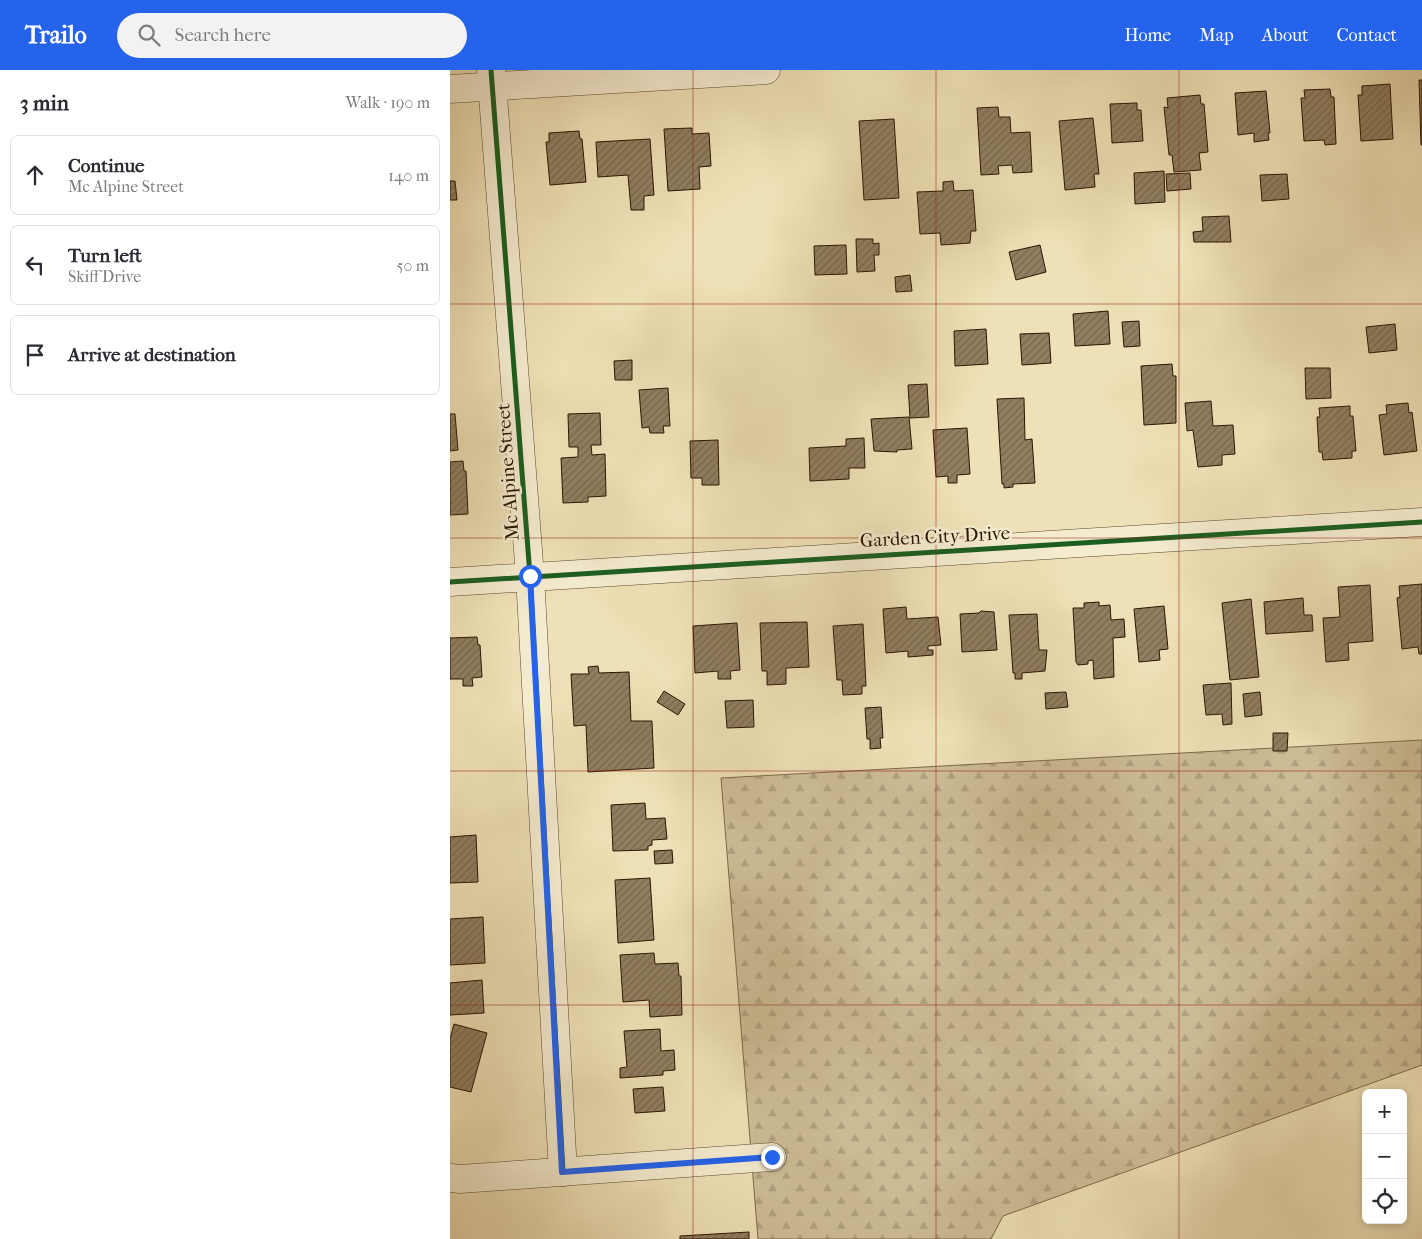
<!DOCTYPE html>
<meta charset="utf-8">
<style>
body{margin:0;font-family:"IM FELL French Canon",serif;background:#f2f2f3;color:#2b2b33}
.controls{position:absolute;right:15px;bottom:15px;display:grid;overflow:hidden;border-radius:8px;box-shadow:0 2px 8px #0003}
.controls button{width:45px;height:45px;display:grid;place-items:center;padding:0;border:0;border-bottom:1px solid #e1e1e2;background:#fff;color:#2b2b33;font:25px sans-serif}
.stop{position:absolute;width:15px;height:15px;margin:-11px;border:4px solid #2563eb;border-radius:50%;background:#fff}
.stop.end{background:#2563eb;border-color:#fff;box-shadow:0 1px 5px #0008}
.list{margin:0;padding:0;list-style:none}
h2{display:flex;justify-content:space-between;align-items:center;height:65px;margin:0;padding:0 20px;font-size:21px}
h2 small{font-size:16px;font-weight:400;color:#7c7c81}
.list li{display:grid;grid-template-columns:32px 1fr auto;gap:15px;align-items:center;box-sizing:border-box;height:80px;margin:0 10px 10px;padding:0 10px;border:1px solid #e1e1e2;border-radius:8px}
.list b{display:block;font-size:19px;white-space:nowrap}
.list p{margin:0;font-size:16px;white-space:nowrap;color:#7c7c81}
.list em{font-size:16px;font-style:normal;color:#7c7c81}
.icon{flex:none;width:28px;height:28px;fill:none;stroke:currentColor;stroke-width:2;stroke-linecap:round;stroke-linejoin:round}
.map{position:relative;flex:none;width:972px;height:1169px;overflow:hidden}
header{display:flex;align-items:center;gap:30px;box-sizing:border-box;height:70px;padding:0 25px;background:#2563eb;color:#fff}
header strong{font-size:24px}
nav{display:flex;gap:28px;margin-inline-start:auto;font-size:18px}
.search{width:350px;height:45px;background:#f2f2f3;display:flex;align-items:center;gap:12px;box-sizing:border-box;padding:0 18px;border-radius:28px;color:#7c7c81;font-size:19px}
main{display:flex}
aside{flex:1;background:#fff}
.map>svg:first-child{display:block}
</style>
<header>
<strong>Trailo</strong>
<div class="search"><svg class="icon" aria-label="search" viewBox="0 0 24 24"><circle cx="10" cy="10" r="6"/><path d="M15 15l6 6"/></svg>Search here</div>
<nav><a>Home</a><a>Map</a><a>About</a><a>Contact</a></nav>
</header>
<main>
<aside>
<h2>3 min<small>Walk · 190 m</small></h2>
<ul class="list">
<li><svg class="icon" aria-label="ahead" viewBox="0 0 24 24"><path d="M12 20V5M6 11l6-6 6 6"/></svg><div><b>Continue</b><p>Mc Alpine Street</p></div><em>140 m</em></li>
<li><svg class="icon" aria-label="left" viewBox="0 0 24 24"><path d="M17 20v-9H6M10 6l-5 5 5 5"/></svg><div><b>Turn left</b><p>Skiff Drive</p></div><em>50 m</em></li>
<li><svg class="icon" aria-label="arrive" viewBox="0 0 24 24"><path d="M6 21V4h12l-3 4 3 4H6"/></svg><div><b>Arrive at destination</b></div></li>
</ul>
</aside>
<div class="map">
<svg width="972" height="1169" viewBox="0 0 972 1169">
<defs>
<pattern id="forest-firs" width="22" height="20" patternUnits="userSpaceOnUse" patternTransform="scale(1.25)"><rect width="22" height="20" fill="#cebe98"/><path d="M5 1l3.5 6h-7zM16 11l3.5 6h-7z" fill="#b1a281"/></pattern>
<pattern id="building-hatch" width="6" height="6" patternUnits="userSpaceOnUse" patternTransform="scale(1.25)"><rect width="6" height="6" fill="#907f60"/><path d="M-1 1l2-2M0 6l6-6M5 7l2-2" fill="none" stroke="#76674d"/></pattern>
</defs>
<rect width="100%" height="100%" fill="#efe1b7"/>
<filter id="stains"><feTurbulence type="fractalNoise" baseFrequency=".004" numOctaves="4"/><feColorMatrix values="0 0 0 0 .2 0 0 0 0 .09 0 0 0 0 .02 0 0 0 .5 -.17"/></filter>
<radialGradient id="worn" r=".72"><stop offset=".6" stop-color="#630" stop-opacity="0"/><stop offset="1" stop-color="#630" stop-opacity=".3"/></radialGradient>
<path fill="url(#forest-firs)" stroke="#7c6a4c" d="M 972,670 L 972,995 L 553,1146 L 541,1169 L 308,1169 L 271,708 Z"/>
<g fill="url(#building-hatch)" stroke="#2a1501">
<path d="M 969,10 L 972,10 L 972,75 L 971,75 Z"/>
<path d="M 940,14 L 943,69 L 911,71 L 908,25 L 912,25 L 912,16 Z"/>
<path d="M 880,19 L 881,27 L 884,27 L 886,74 L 875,75 L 874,70 L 854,71 L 851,28 L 855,28 L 854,20 Z"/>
<path d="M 816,21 L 820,63 L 818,63 L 819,70 L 804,72 L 804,63 L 788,65 L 785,23 Z"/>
<path d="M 750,25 L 751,34 L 754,34 L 758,82 L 749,83 L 751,100 L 724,102 L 722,85 L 719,85 L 714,37 L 718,38 L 717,28 Z"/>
<path d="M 687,33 L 687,40 L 691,40 L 693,71 L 662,73 L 660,34 Z"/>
<path d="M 548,37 L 549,47 L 560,47 L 561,63 L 580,62 L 582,102 L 563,103 L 562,95 L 548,96 L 549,104 L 531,105 L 527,38 Z"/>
<path d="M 643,48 L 649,104 L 644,104 L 645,117 L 615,120 L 609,51 Z"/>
<path d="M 444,49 L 449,128 L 414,130 L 409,51 Z"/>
<path d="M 242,58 L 242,64 L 259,63 L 261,96 L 249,97 L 250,119 L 218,121 L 214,59 Z"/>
<path d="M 129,61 L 130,69 L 132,69 L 136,112 L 100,115 L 96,72 L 99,72 L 99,63 Z"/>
<path d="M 200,69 L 204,125 L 194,126 L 194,140 L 181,140 L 178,105 L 148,107 L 146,72 Z"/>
<path d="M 714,101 L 715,132 L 685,134 L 684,103 Z"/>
<path d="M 740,103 L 741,119 L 717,121 L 716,104 Z"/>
<path d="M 837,104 L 839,129 L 812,131 L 810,105 Z"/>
<path d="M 0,111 L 5,111 L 7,130 L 0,130 Z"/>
<path d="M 503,111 L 504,121 L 523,120 L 526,161 L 521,161 L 520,173 L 491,175 L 490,163 L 470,164 L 467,122 L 493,121 L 493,112 Z"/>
<path d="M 779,146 L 781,172 L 744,172 L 743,162 L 753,161 L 752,147 Z"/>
<path d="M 406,169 L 423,169 L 423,174 L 429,173 L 429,185 L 424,185 L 425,201 L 407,202 Z"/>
<path d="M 396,175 L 397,204 L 365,205 L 364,176 Z"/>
<path d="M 590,175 L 596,202 L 566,210 L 559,182 Z"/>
<path d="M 460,205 L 462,221 L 446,222 L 445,207 Z"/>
<path d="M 658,241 L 660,274 L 625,276 L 623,244 Z"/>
<path d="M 689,251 L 690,276 L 674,277 L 672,252 Z"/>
<path d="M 945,254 L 947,280 L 919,283 L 916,257 Z"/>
<path d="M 536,259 L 538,294 L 505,296 L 504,261 Z"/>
<path d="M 599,263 L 601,293 L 572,295 L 570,264 Z"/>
<path d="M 182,290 L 182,310 L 165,310 L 164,291 Z"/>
<path d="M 722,294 L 723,306 L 726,306 L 726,353 L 694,355 L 691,296 Z"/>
<path d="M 855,298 L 880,298 L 881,328 L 856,329 Z"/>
<path d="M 477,314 L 479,347 L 460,348 L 458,315 Z"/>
<path d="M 218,318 L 220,356 L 213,356 L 214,363 L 200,363 L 199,357 L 192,358 L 189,320 Z"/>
<path d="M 574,328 L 575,370 L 582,369 L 585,413 L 563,414 L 563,417 L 554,418 L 554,414 L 552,414 L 547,329 Z"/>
<path d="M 761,331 L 763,356 L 783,355 L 785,384 L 772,385 L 772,395 L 748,397 L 743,360 L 737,361 L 735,333 Z"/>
<path d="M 958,333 L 959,343 L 962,342 L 967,381 L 934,385 L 929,345 L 937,344 L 936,335 Z"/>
<path d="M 900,336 L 900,346 L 903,346 L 906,381 L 902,381 L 902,388 L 873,390 L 872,382 L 869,382 L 867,347 L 870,347 L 869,338 Z"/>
<path d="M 150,343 L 151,375 L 141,375 L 142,385 L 155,384 L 156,426 L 138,427 L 138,432 L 113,433 L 111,388 L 128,387 L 128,377 L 119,377 L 118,344 Z"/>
<path d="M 0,344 L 5,344 L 8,380 L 0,381 Z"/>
<path d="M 459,347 L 462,379 L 447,380 L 447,382 L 424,381 L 421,349 Z"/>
<path d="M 517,358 L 520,404 L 507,405 L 507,413 L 498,413 L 498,406 L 486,407 L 483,360 Z"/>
<path d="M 414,368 L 415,398 L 399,398 L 399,409 L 360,411 L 359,378 L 396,376 L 396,369 Z"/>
<path d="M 268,370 L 269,415 L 252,415 L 252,408 L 241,408 L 240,371 Z"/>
<path d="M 13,391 L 14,401 L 16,401 L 18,444 L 0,445 L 0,392 Z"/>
<path d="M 972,514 L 972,584 L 969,584 L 968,577 L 952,579 L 947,528 L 950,527 L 949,516 Z"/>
<path d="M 920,515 L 923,571 L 898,573 L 899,590 L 876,592 L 873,548 L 890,547 L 888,517 Z"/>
<path d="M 853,528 L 854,545 L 862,545 L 863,561 L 816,564 L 814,532 Z"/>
<path d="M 801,529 L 809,607 L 780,610 L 772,533 Z"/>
<path d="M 649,532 L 649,536 L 660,535 L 661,550 L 674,549 L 675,567 L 663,568 L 664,607 L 644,609 L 643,590 L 638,591 L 638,594 L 628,595 L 626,592 L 623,538 L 634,538 L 634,533 Z"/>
<path d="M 714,536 L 718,579 L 709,580 L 710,590 L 689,592 L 684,539 Z"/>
<path d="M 456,537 L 457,549 L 488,547 L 491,575 L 478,576 L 478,580 L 483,580 L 483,585 L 458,587 L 458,581 L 436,583 L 433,539 Z"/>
<path d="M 531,541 L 544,542 L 547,580 L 512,582 L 510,544 L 529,543 Z"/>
<path d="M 587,544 L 589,580 L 597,580 L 595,601 L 572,603 L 572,609 L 565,609 L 565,603 L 563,603 L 559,545 Z"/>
<path d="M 357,552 L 359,597 L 336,598 L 336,614 L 317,615 L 317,601 L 312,601 L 310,553 Z"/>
<path d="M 287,553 L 290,600 L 280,601 L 281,609 L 268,609 L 268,601 L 245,603 L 243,556 Z"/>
<path d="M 413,554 L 416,616 L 412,616 L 412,624 L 393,625 L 392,610 L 387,610 L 383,556 Z"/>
<path d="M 27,567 L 28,575 L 30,575 L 32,607 L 22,608 L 23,616 L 13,616 L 13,609 L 0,609 L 0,568 Z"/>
<path d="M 148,596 L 149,603 L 179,602 L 181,651 L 202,651 L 204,698 L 138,702 L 136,655 L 124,656 L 121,604 L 139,604 L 138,597 Z"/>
<path d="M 781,613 L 782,654 L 773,655 L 772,644 L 756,645 L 753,615 Z"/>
<path d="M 214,621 L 235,634 L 228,645 L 207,632 Z"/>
<path d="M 616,622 L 618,637 L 596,639 L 595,623 Z"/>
<path d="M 810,622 L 812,645 L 795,647 L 793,624 Z"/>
<path d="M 303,630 L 304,657 L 277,658 L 275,631 Z"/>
<path d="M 431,637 L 433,668 L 430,668 L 431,678 L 420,679 L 420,669 L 417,669 L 415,638 Z"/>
<path d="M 823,663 L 838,663 L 837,681 L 823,681 Z"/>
<path d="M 195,733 L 196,749 L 215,748 L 217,769 L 202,770 L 202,775 L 198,776 L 198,780 L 163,781 L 161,735 Z"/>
<path d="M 26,765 L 28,812 L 0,813 L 0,767 Z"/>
<path d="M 222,780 L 223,793 L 205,794 L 204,781 Z"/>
<path d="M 200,808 L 204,870 L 168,873 L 165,810 Z"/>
<path d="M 33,847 L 35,893 L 0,895 L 0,849 Z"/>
<path d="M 204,883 L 205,894 L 228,893 L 229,906 L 231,906 L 232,945 L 200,947 L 199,930 L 173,932 L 170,885 Z"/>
<path d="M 32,910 L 34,943 L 0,945 L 0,913 Z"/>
<path d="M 4,954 L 37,963 L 21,1022 L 0,1017 L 0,969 Z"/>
<path d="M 210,959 L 211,981 L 224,980 L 225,1000 L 213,1001 L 213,1005 L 170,1008 L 170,998 L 177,997 L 174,961 Z"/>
<path d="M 213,1017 L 215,1041 L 185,1043 L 183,1019 Z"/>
<path d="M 299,1162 L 299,1169 L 230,1169 L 230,1166 Z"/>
</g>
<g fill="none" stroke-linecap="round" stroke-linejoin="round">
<defs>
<g id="minor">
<path d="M 41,0 L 80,506 L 113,1102"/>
<path d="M 0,19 L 316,0"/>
<path d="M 0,512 L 972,452"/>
<path d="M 0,1108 L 10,1109 L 322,1087"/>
</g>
</defs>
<use href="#minor" stroke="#5b482e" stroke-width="29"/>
<use href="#minor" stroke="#f5ecd0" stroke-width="28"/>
<defs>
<g id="cycleway">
<path d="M 41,0 L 80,506 L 113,1102"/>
<path d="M 0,512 L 972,452"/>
</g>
</defs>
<use href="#cycleway" stroke="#f5ecd0" stroke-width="8"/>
<use href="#cycleway" stroke="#1b5e20" stroke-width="5"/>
</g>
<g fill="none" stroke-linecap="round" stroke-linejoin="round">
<path stroke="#2563eb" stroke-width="6" d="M 80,506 L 112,1102 L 322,1087"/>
</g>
<path fill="none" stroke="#8f2418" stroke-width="1" stroke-opacity="0.55" d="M 243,0 L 243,1169M 486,0 L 486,1169M 729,0 L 729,1169M 0,234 L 972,234M 0,468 L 972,468M 0,701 L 972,701M 0,935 L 972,935"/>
<g text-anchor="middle" stroke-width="5" stroke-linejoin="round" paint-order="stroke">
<g font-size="19" fill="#2a1501" stroke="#f5ecd0">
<text transform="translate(57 402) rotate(-94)" y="7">Mc Alpine Street</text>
<text transform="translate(485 466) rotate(-3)" y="7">Garden City Drive</text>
</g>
</g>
<rect width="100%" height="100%" filter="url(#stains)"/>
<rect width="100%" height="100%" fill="url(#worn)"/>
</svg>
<div class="controls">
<button>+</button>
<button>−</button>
<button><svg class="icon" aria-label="locate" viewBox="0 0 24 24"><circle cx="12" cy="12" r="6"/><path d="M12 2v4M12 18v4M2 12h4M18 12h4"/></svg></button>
</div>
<div class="stop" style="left:80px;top:506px"></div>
<div class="stop end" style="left:322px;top:1087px"></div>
</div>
</main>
